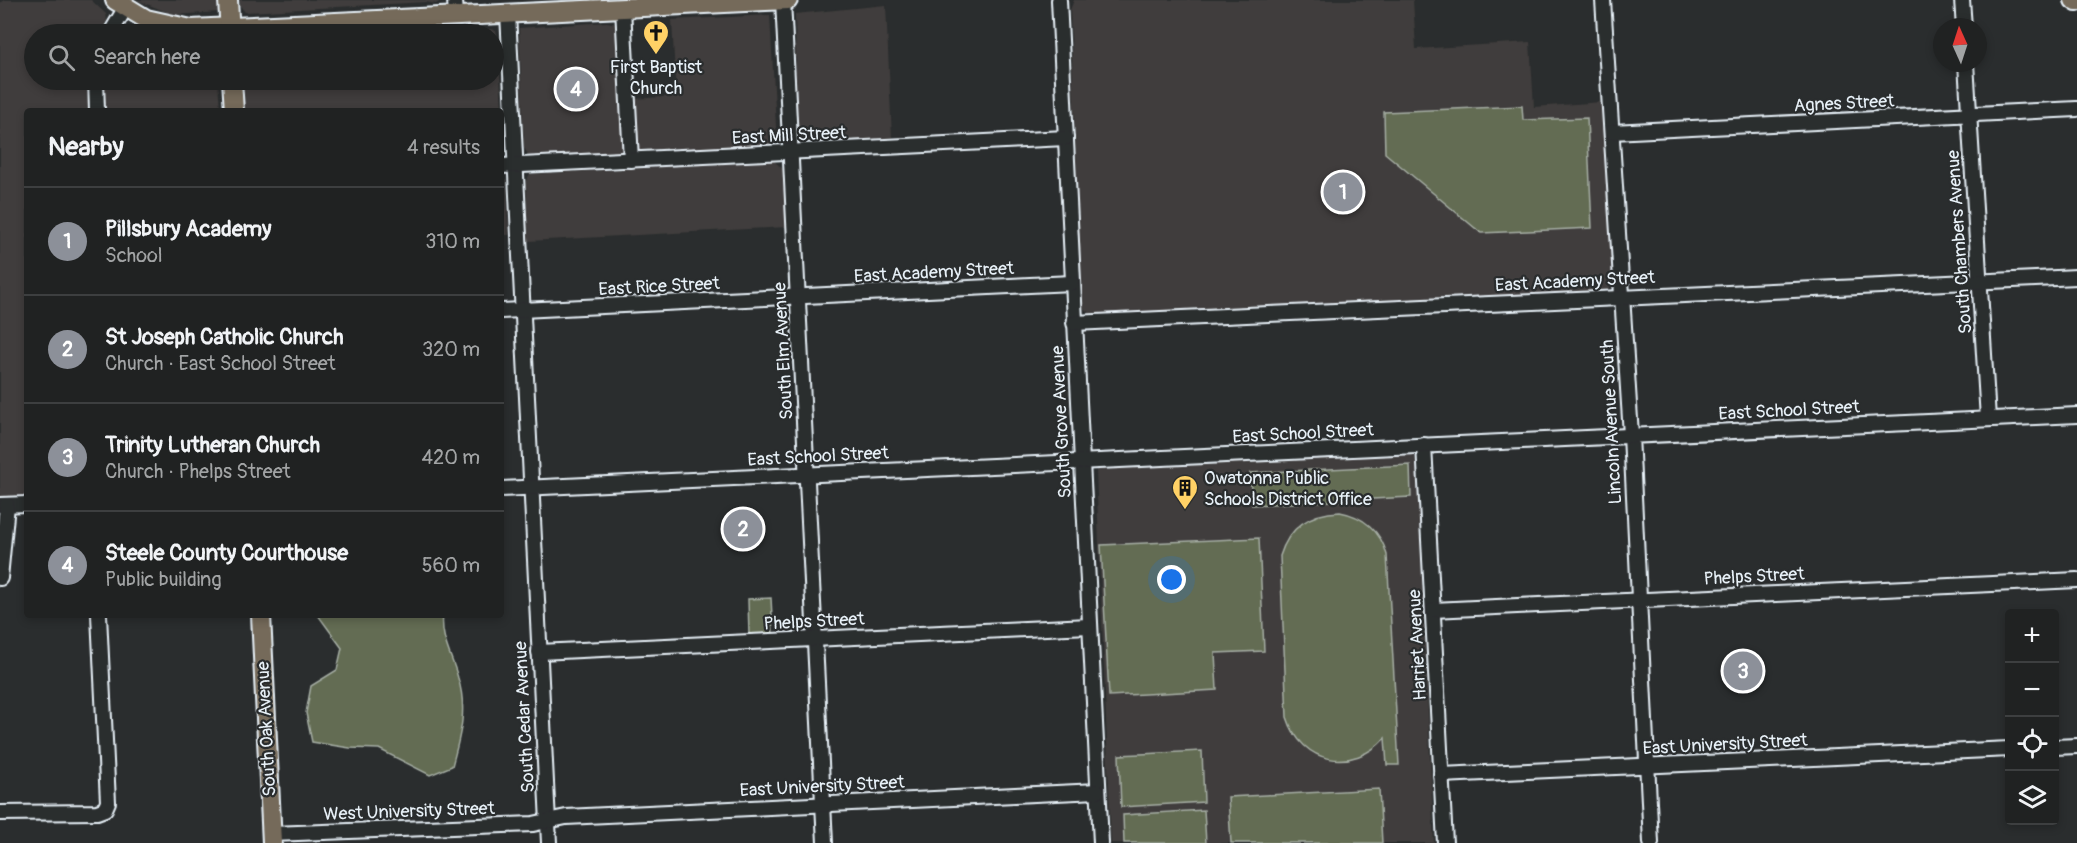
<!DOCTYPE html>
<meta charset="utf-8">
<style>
body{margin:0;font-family:Pangolin,sans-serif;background:#282a2a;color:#f1f3f6}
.controls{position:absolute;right:18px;bottom:18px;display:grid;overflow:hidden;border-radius:6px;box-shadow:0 3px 9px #0003}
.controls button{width:54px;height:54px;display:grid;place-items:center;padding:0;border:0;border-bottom:2px solid #3d3f40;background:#202222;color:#f1f3f6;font:30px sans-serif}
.compass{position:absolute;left:1933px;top:18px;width:54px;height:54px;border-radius:50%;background:#202222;box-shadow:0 3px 9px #0003;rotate:357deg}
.you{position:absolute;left:1172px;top:580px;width:21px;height:21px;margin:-15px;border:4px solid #fff;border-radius:50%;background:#1a73e8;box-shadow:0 0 0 9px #1a73e833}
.badge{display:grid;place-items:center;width:39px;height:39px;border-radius:50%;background:#8c9099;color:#fff;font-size:20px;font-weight:700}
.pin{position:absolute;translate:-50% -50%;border:3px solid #fff;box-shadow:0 2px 6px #0006}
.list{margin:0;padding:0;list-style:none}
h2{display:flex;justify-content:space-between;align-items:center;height:78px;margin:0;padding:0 24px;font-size:26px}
h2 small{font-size:20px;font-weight:400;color:#a2a4a5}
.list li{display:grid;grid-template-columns:39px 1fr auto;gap:18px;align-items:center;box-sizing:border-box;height:108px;padding:0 24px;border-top:2px solid #3d3f40}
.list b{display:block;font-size:22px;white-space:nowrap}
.list p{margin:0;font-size:20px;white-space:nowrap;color:#a2a4a5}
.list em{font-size:20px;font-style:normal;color:#a2a4a5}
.icon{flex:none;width:33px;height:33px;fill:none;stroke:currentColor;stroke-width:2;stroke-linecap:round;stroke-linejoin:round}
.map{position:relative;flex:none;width:2077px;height:843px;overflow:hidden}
.search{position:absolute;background:#202222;box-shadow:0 3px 9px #0003;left:24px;top:24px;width:480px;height:66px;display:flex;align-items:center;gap:15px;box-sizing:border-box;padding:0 21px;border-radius:33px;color:#a2a4a5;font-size:22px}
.panel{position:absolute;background:#202222;box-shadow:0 3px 9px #0003;left:24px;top:108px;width:480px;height:510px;border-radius:6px}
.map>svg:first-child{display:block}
</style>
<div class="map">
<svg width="2077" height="843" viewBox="0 0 2077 843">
<rect width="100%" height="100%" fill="#2a2d2e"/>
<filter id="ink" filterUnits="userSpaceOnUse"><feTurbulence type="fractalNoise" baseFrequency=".0167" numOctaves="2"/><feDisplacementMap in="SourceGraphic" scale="12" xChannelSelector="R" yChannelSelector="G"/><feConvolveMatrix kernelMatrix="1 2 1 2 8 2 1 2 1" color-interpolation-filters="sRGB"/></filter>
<g filter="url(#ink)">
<g fill="#403d3c">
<path d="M 4,0 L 91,0 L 106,14 L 107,21 L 98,34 L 34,34 L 34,80 L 86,80 L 89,111 L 27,111 L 27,497 L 0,498 L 0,3 Z"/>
<path d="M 137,0 L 222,0 L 222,7 L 219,12 L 174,15 Z"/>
<path d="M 239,0 L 442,0 L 436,4 L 426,2 L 245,12 L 240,6 Z"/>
<path d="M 1074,0 L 1413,0 L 1416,49 L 1530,42 L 1534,107 L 1602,102 L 1613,285 L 1607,290 L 1091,314 L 1084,309 L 1082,304 L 1070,10 Z"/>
<path d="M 886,5 L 892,139 L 799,143 L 797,135 L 795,14 Z"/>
<path d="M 770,15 L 777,145 L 638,150 L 634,99 L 676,96 L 672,20 Z"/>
<path d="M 607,22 L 616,24 L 618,29 L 625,149 L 621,153 L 529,156 L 524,148 L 519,28 Z"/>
<path d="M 491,29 L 496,31 L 498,41 L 503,125 L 501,125 L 501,111 L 245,111 L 243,80 L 494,80 L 494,34 L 377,34 Z"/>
<path d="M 103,80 L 218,80 L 220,111 L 105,111 Z"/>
<path d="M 774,161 L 783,169 L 787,227 L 528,241 L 526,181 L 530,174 Z"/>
<path d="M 501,175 L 506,180 L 509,235 L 501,235 Z"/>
<path d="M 1410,454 L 1415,456 L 1417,471 L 1434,843 L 1111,843 L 1096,470 Z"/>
</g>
<g fill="#636c52" stroke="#a6aea5" stroke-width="1.5">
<path d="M 1522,106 L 1523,120 L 1587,118 L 1592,228 L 1481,233 L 1385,153 L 1384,112 Z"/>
<path d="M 1410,465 L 1411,497 L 1252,505 L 1250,473 Z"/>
<path d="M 1340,512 C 1363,516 1381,531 1387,555 L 1399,765 L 1387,765 L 1385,738 C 1353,773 1302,765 1287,717 L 1280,556 C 1289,527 1310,513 1340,512 Z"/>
<path d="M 1259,538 L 1264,651 L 1215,653 L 1217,690 L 1109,696 L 1101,545 Z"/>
<path d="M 771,598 L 773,635 L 749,635 L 748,599 Z"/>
<path d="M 318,615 L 443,615 C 440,638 452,656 458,678 C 468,710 460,736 452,766 L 430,775 L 379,749 L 350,748 L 312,742 L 306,713 L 311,686 L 337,670 L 342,648 Z"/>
<path d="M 1202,751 L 1204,802 L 1121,807 L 1119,755 Z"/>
<path d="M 1379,789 L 1382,843 L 1231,843 L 1228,797 Z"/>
<path d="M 1204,810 L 1206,843 L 1124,843 L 1123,815 Z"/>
</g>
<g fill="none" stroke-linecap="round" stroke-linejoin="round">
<defs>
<g id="minor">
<path d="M 455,0 L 456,15"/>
<path d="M 783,0 L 825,843"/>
<path d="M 1059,0 L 1101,843"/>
<path d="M 1603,0 L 1631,435 L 1651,843"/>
<path d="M 1962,0 L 1964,27"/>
<path d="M 623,8 L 631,160"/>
<path d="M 508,13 L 549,843"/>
<path d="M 110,34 L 126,7"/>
<path d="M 1966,63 L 1988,419"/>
<path d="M 96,80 L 97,111"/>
<path d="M 1612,132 L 2077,109"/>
<path d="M 501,166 L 1066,138"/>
<path d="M 501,311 L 1072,283"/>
<path d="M 1074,323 L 2077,277"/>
<path d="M 1424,445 L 1445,843"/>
<path d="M 501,489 L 2077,415"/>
<path d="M 0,505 L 27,504"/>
<path d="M 0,578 L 7,505"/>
<path d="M 1433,610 L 2077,580"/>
<path d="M 539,652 L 1089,626"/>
<path d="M 2054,747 L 2077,746"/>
<path d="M 1441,775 L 2010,749"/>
<path d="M 0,813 L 97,812 L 105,809 L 108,802 L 99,615"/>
<path d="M 272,834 L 533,824 L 566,817 L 1098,791"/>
</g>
<g id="major">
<path d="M 115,0 L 146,19 L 191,29 L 788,0"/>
<path d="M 228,0 L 230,34"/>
<path d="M 2074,0 L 2077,2"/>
<path d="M 232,80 L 234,111"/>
<path d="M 261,615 L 272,843"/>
</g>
</defs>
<use href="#minor" stroke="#e8f1f8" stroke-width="18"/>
<use href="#major" stroke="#e8f1f8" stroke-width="22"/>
<use href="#minor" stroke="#2a2d2e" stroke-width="14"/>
<use href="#major" stroke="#746a5a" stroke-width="18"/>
</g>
</g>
<defs>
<symbol id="church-pin" viewBox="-11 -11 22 30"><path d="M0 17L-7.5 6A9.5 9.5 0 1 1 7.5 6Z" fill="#ffd166" stroke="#2a2d2e"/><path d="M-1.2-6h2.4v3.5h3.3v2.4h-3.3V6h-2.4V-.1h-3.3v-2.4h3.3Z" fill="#111"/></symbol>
<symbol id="building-pin" viewBox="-11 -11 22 30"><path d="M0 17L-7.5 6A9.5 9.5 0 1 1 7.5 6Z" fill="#ffd166" stroke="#2a2d2e"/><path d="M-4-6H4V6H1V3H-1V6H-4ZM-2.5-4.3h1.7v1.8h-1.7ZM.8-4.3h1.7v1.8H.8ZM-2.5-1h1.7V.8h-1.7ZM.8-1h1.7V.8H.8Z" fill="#111"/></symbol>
</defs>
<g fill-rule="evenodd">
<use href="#church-pin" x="641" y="18" width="30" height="40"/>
<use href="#building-pin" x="1170" y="473" width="30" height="40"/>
</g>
<g text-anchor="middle" stroke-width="4.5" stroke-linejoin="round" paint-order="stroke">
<g font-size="18" fill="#e8f1f8" stroke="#2a2d2e">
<text x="656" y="73">First Baptist<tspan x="656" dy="21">Church</tspan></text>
<text x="1204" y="484" text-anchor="start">Owatonna Public<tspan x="1204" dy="21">Schools District Office</tspan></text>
</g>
<g font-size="18" fill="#e8f1f8" stroke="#2a2d2e">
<text transform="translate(1844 103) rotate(-3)" y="6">Agnes Street</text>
<text transform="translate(789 135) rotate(-3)" y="6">East Mill Street</text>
<text transform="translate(1959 242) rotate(-94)" y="6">South Chambers Avenue</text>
<text transform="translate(934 272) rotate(-3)" y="6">East Academy Street</text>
<text transform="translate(1575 281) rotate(-3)" y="6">East Academy Street</text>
<text transform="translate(659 286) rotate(-3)" y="6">East Rice Street</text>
<text transform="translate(783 351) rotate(-93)" y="6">South Elm Avenue</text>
<text transform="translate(1789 410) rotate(-3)" y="6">East School Street</text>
<text transform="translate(1061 422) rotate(-93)" y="6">South Grove Avenue</text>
<text transform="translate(1611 422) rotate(-93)" y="6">Lincoln Avenue South</text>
<text transform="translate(1303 433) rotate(-3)" y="6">East School Street</text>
<text transform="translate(818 456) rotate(-3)" y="6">East School Street</text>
<text transform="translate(1754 576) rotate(-3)" y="6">Phelps Street</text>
<text transform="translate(814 621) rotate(-3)" y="6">Phelps Street</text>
<text transform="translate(1417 645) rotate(-93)" y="6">Harriet Avenue</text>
<text transform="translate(524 717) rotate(-93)" y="6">South Cedar Avenue</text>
<text transform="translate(266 729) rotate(-93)" y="6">South Oak Avenue</text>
<text transform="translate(1725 744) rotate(-3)" y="6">East University Street</text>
<text transform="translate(822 786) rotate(-3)" y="6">East University Street</text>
<text transform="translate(409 811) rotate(-2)" y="6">West University Street</text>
</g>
</g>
</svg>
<div class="controls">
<button>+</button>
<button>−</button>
<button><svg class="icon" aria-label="locate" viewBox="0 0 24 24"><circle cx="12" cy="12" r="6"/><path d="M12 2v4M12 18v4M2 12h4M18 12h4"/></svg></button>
<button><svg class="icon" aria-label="layers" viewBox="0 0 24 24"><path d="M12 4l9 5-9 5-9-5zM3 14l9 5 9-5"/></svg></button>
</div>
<svg class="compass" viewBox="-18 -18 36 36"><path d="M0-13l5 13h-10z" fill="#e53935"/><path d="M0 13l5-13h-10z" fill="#a2a4a5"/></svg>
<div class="you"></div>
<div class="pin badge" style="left:1343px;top:192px">1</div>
<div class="pin badge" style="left:743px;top:529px">2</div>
<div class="pin badge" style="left:1743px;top:671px">3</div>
<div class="pin badge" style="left:576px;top:89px">4</div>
<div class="search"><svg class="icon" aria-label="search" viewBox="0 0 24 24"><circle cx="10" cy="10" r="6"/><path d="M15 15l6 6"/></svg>Search here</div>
<section class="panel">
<h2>Nearby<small>4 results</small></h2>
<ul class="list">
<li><span class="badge">1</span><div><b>Pillsbury Academy</b><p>School</p></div><em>310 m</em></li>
<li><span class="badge">2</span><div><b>St Joseph Catholic Church</b><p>Church · East School Street</p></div><em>320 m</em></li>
<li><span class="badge">3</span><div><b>Trinity Lutheran Church</b><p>Church · Phelps Street</p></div><em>420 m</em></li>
<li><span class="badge">4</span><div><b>Steele County Courthouse</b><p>Public building</p></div><em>560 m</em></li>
</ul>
</section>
</div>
